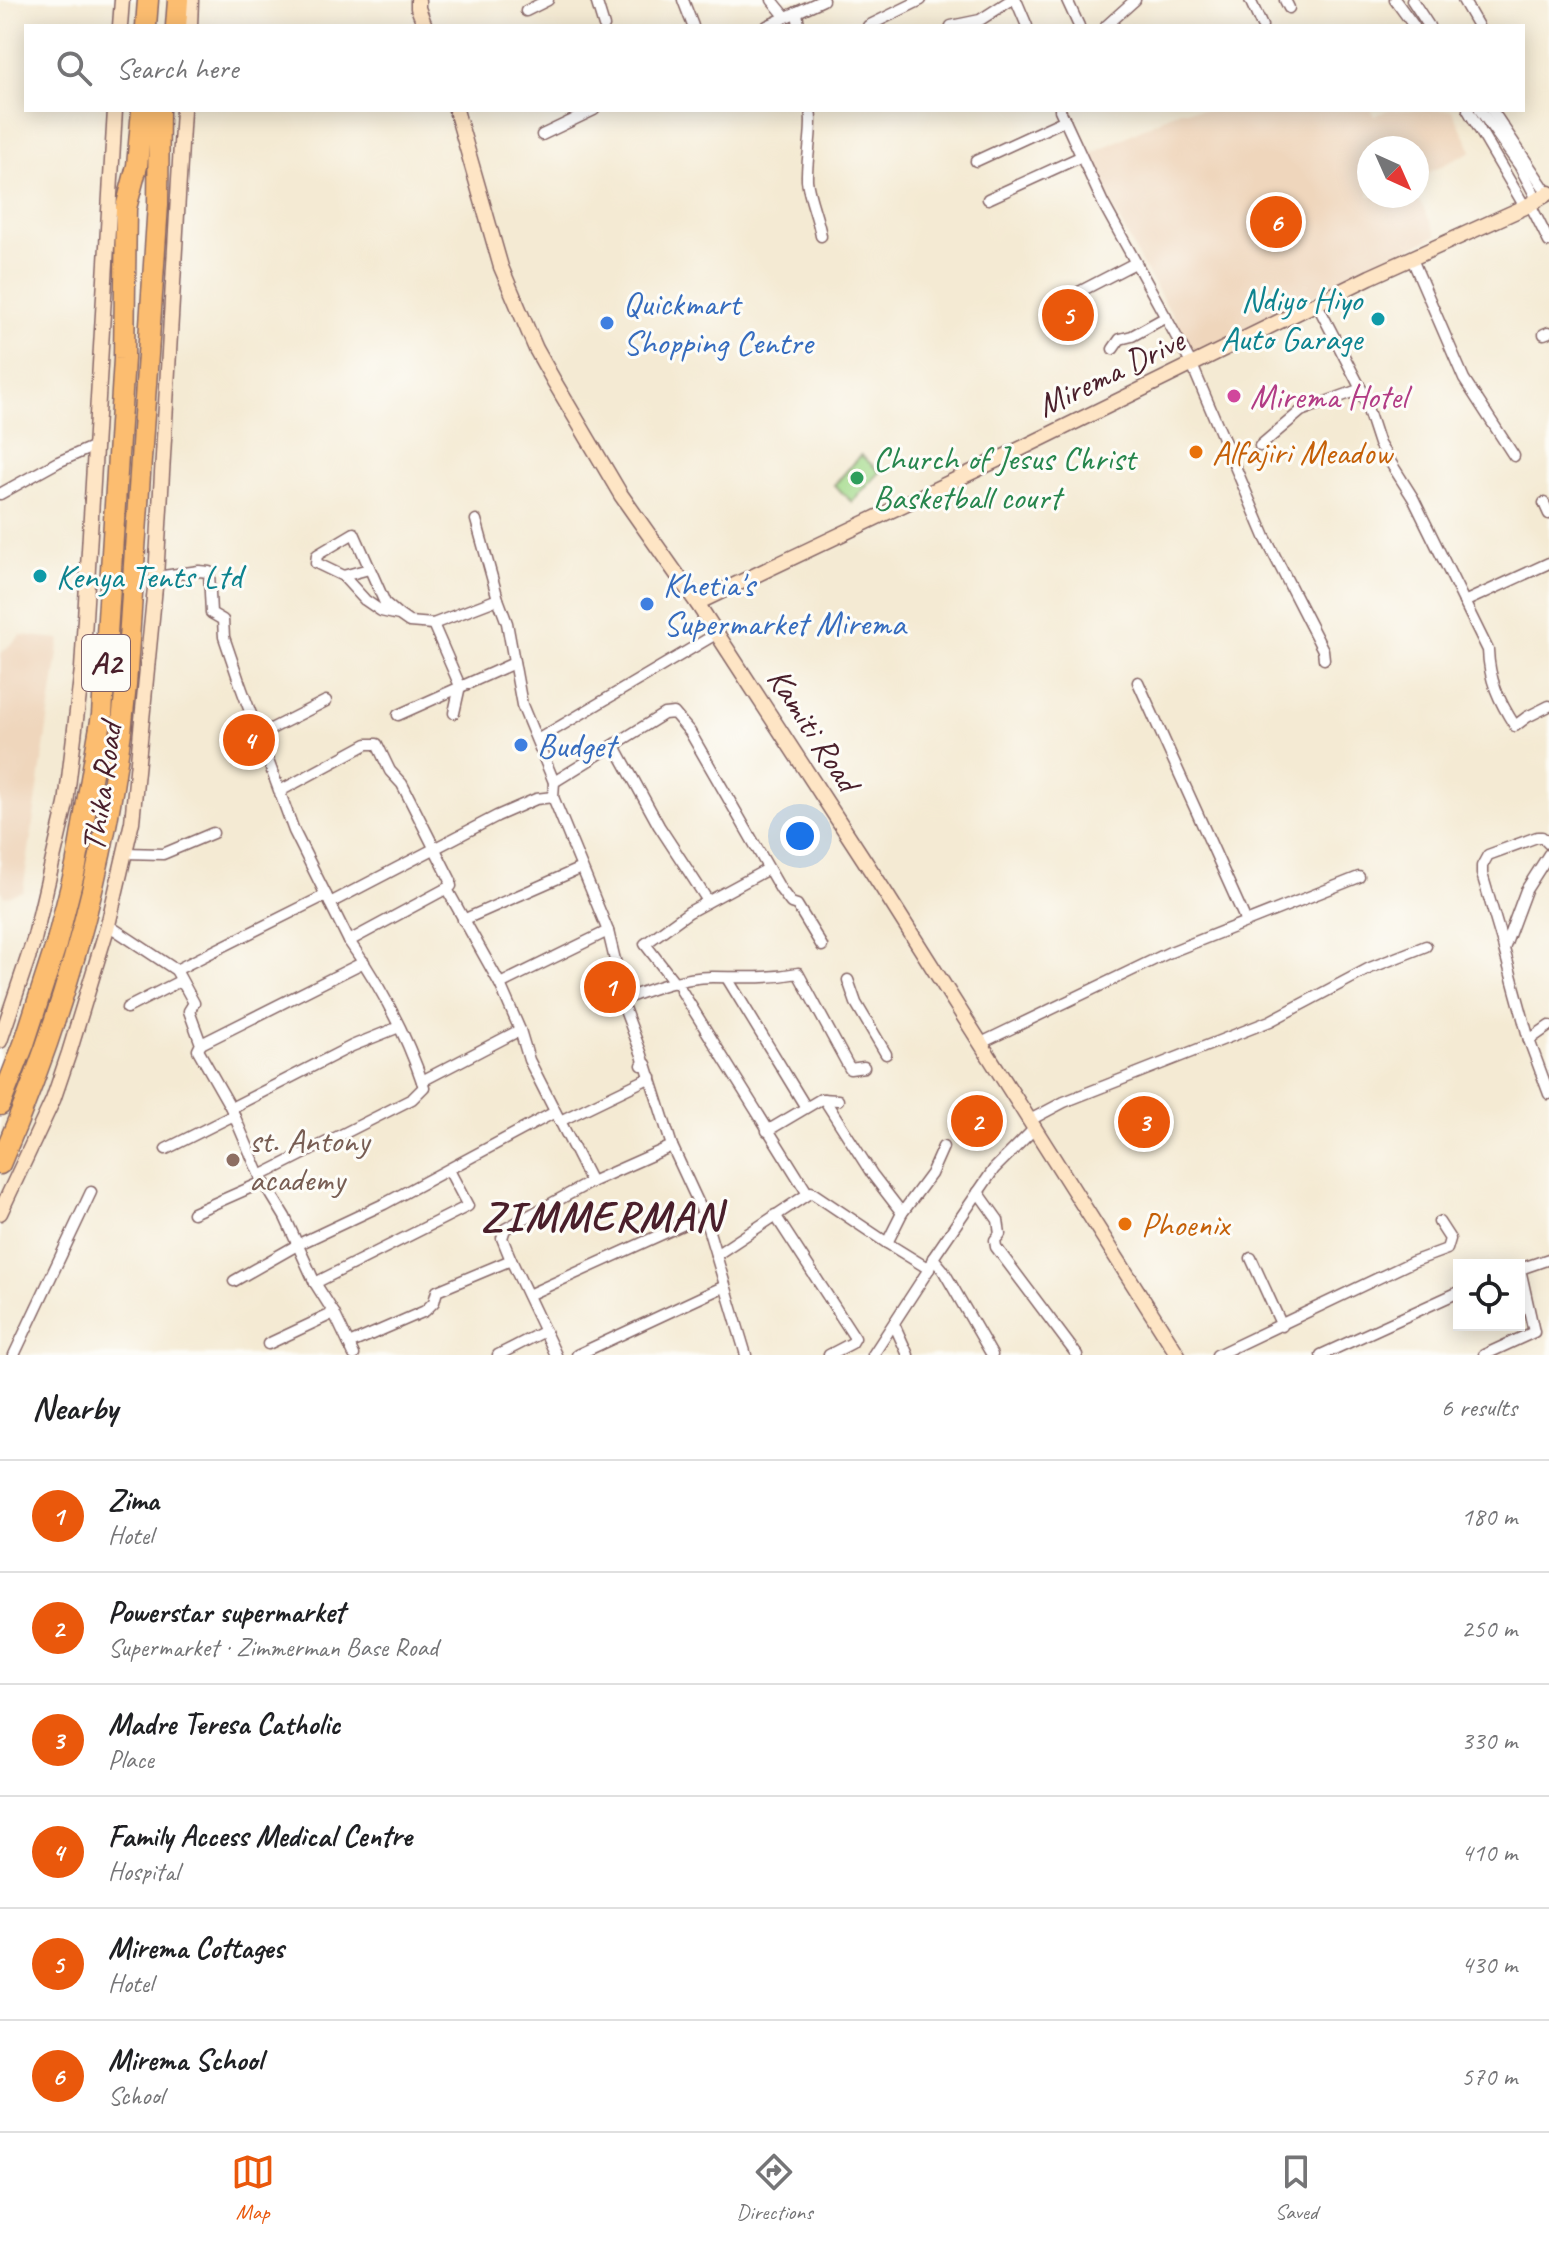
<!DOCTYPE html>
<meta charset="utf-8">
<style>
body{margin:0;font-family:Caveat,sans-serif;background:#f2f2f2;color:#202124}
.controls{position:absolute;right:24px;bottom:24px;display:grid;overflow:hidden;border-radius:0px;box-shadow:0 4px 20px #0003}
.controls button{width:72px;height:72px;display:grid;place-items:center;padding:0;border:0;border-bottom:2px solid #e0e0e0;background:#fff;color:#202124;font:40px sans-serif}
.compass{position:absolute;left:1357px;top:136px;width:72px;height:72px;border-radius:50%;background:#fff;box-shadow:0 4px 20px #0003;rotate:135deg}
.you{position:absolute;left:800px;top:836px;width:28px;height:28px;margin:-20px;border:6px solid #fff;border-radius:50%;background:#1a73e8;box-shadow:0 0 0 12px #1a73e833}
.badge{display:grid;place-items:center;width:52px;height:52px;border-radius:50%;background:#ea580c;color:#fff;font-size:26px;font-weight:700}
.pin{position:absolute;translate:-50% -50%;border:4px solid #fff;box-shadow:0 2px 8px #0006}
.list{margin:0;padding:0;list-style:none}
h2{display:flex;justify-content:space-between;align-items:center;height:104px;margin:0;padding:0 32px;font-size:34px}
h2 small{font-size:26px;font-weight:400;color:#757577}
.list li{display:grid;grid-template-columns:52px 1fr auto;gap:24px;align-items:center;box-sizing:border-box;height:112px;padding:0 32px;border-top:2px solid #e0e0e0}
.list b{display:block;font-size:30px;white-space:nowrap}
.list p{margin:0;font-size:26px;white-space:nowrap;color:#757577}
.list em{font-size:26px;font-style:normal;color:#757577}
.icon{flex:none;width:44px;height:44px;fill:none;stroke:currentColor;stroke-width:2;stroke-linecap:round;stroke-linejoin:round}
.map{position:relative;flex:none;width:1549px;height:1355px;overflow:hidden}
.search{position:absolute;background:#fff;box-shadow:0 4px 20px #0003;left:24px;right:24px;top:24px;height:88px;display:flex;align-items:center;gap:20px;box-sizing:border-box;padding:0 28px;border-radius:0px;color:#757577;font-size:30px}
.sheet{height:776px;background:#fff}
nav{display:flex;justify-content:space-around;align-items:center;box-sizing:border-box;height:112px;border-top:2px solid #e0e0e0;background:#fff;font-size:22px;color:#757577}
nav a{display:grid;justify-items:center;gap:4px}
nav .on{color:#ea580c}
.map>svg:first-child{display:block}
</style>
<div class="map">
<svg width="1549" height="1355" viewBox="0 0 1549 1355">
<rect width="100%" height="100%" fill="#fdfcf7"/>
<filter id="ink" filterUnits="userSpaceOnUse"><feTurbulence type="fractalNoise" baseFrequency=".0125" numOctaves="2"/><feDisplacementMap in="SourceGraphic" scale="16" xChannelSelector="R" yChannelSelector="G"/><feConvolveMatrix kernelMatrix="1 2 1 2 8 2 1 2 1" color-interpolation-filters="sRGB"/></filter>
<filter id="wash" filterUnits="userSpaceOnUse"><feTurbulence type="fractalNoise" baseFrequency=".006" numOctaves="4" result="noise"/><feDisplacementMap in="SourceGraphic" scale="32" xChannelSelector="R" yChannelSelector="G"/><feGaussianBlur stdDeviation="1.8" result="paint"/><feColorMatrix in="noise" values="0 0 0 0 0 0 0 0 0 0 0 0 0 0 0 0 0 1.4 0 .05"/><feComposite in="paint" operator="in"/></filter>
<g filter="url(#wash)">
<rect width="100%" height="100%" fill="#f4ead3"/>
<g fill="#efd6bc">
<path d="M 1180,110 L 1371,110 L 1375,116 L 1387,110 L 1452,110 L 1472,151 L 1417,178 L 1417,148 L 1369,148 L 1369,196 L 1417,195 L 1437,235 L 1196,354 L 1141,263 L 1087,156 Z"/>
<path d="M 21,635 L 60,639 L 23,891 L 4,897 L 0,886 L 0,654 Z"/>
</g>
<path fill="#a3da8b" stroke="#767c5b" stroke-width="2" d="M 861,455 L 880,472 L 852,502 L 834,485 Z"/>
</g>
<g filter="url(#ink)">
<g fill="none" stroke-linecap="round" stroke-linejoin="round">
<defs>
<g id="street">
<path d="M 596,0 L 604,26"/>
<path d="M 683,0 L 693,26"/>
<path d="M 772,0 L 785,16"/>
<path d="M 1016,0 L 1027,26"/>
<path d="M 1067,0 L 1079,26"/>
<path d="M 1250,0 L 1262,26"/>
<path d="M 1285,0 L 1289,8"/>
<path d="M 1395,0 L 1414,26"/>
<path d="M 1412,0 L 1429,26"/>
<path d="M 1463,0 L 1478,26"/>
<path d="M 526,11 L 548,0"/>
<path d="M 797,12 L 799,26"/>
<path d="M 767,26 L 823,0"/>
<path d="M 868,26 L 921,0"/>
<path d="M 951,26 L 980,20 L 1011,0"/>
<path d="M 1106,26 L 1135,0"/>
<path d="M 810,110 C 814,128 806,158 807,180 C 809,199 818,217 821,236"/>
<path d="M 1060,110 L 1103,203 L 1192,365 L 1265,537 L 1323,650 L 1324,659"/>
<path d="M 1468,110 L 1525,207"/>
<path d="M 1480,110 L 1519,165 L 1537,199"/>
<path d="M 1492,110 L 1548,194"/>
<path d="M 542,135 L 594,110"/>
<path d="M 976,161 L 1065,120"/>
<path d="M 988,199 L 1080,157"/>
<path d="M 1530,204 L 1549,242"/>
<path d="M 1412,259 L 1464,379 L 1514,456"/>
<path d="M 1317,304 L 1361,389 L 1379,444 L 1413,498 L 1488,650 C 1489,680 1499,701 1515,726 L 1527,717 L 1549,706"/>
<path d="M 1052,306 L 1135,263"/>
<path d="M 1544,334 L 1549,332"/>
<path d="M 1113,349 L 1120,339 L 1132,336 L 1166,317"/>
<path d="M 1260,446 L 1301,411 L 1361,389"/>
<path d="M 0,494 L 58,462 L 97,445"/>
<path d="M 1544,503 L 1549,514"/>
<path d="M 476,520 L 498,599 L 507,623 L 522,705 L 554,782 L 553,797 L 608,931 L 620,981 L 627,998 L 623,1005 L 642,1055 L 644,1062 L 642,1065 L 646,1064 L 672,1146 L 704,1215 L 746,1355"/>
<path d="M 343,576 L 369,569"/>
<path d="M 156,577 L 199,571 L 209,572 L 211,613 L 223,620 L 224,637 L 241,687 L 294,831 L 349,941 L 451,886"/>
<path d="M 1464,602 L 1549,563"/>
<path d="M 399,615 L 385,603 L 354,533 L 317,555 L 316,563 L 343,576 L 365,600 L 381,611 L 399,615 L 409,622 L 433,624 L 498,599"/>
<path d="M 433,624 L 460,686 L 454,713"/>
<path d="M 1138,682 L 1246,921"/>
<path d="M 398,715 L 514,663"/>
<path d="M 259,735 L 326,701"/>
<path d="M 537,740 L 716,634"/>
<path d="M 615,746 L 659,826 L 708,901"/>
<path d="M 554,782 L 664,714 L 674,713 L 690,732 L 781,890 L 791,903 L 797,905 L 822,946"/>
<path d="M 280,791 L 367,744 L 377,744 L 390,771 L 402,784 L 451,881 L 448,891 L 500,984 L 520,1030 L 529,1060 L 591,1182"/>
<path d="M 125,853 L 163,854 L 213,833"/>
<path d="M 330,903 L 497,816 L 536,799 L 553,797"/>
<path d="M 463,920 L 581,868"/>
<path d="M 108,925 L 176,970 L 326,895"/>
<path d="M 1504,948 L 1482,874 L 1482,866 L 1488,855 L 1537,837 L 1542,837 L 1549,844"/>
<path d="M 176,970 L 194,1003 L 189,1011 L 201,1044 L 198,1050 L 231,1108 L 260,1176 L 285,1217 L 315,1283 L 334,1313 L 354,1355"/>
<path d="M 727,978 L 805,1106"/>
<path d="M 848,980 L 856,1003 L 886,1054"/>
<path d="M 675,983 L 645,944 L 689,912 L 768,869"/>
<path d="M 500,984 L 608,931"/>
<path d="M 681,990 L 808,1194"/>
<path d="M 627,998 C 653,988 683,977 712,977 C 742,977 768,979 798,973 L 850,1069 L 864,1067"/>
<path d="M 127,1008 L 178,982 L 183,984"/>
<path d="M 1549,1026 L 1529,1040 L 1549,1094"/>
<path d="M 1529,1040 L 1504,949 L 1526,890 L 1549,854"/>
<path d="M 981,1043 L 1168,953 L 1359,877"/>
<path d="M 201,1044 L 364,962"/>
<path d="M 422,1081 L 520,1030"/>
<path d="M 824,1099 L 872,1174 L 902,1213"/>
<path d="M 231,1108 L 352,1046 L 399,1027"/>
<path d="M 1030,1120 L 1064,1102 L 1270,1021 L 1370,968 L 1426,946"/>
<path d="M 560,1121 L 651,1077"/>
<path d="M 767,1131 L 821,1099 L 838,1100"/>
<path d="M 166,1149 L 234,1115"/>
<path d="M 260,1176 L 412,1099 L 424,1087 C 407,1036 380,985 349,941"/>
<path d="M 978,1192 L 998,1220 L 1000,1234 L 995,1240 L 996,1247 L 1077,1355"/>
<path d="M 193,1213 L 263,1182"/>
<path d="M 775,1215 L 855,1338 L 852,1343 L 829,1355"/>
<path d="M 716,1255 L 811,1192 L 887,1243"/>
<path d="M 933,1258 L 943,1270 L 992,1355"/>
<path d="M 1251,1258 L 1282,1326"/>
<path d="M 929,1269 L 887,1243 L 902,1213 L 931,1174 L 943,1147"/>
<path d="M 234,1281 L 299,1244 L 384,1204 L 555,1112"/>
<path d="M 315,1283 L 468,1206 L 449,1170"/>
<path d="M 528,1295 L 704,1215"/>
<path d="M 894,1324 L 908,1355"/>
<path d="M 268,1344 L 334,1313"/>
<path d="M 349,1344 L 425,1311 L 434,1302 L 437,1291 L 511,1260"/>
<path d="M 14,1355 L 91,1192"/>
<path d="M 498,1355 L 545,1331"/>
<path d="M 556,1355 L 511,1260 L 502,1238 L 505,1229 L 591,1182 L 672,1146"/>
<path d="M 577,1355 L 725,1286"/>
<path d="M 873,1355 L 929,1269 L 933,1258 L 994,1169 L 1035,1128"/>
<path d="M 1217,1355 L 1412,1262 L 1447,1249 L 1450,1239 L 1439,1222"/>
<path d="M 1321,1355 L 1459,1292"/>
<path d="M 1484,1355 L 1534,1332 L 1520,1269 L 1549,1259"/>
</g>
<g id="secondary">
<path d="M 418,0 L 418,8 L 425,26"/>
<path d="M 120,26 L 122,0"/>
<path d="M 190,26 L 191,0"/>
<path d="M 456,110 L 501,267 L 536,349 L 555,383 L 621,495 L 697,603 L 883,889 L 1178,1355"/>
<path d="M 697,603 L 1018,450 L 1370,277 L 1525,207 L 1549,193"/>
<path d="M 0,1041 L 34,940 L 66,804 L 82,669 L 115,110"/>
<path d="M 0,1213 L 53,1100 L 69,1053 L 108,925 L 132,822 L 156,577 L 183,110"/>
</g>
<g id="highway">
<path d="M 146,26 L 148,0"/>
<path d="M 176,26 L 178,0"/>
<path d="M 0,1105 L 24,1044 L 56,945 L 76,866 L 102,715 L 124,359 L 126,208 L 137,166 L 142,110"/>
<path d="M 0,1164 C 66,1011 111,851 126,685 L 158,204 L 159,110"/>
</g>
</defs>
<use href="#street" stroke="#866666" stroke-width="13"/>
<use href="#secondary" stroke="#866666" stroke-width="17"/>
<use href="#highway" stroke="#866666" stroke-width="23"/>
<use href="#street" stroke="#fff" stroke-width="10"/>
<use href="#secondary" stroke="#fee5c5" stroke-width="14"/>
<use href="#highway" stroke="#fcbd6f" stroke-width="20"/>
</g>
</g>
<g fill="#0f9aa8" stroke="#fdfcf7" stroke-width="3">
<circle cx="1378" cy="319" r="8"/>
<circle cx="40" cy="576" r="8"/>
</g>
<g fill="#3f7fe0" stroke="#fdfcf7" stroke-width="3">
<circle cx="607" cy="323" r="8"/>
<circle cx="647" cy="604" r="8"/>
<circle cx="521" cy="745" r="8"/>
</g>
<circle fill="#d1479c" stroke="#fdfcf7" stroke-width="3" cx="1234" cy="396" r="8"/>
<g fill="#e8710a" stroke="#fdfcf7" stroke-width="3">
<circle cx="1196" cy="452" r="8"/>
<circle cx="1125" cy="1224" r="8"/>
</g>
<circle fill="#2e9e5b" stroke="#fdfcf7" stroke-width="3" cx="857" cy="478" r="8"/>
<circle fill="#8d6e63" stroke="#fdfcf7" stroke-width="3" cx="233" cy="1160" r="8"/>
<g text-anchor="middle" stroke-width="6" stroke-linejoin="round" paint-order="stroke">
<rect fill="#fdfcf7" stroke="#806168" stroke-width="2" x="82" y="635" width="48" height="56" rx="6"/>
<g font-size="32" font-weight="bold" fill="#4a1f2b">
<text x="106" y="674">A2</text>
</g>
<g font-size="34" fill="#0d838f" stroke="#fdfcf7" text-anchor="end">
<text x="1362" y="311">Ndiyo Hiyo<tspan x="1362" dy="39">Auto Garage</tspan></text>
<text x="56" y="588" text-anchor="start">Kenya Tents Ltd</text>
</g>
<g font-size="34" fill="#366cbe" stroke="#fdfcf7" text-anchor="start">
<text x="623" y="315">Quickmart<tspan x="623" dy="39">Shopping Centre</tspan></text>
<text x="663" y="596">Khetia's<tspan x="663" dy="39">Supermarket Mirema</tspan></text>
<text x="537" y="757">Budget</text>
</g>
<g font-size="34" fill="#4a1f2b" stroke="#fdfcf7">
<text transform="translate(1110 372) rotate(-26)" y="12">Mirema Drive</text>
<text transform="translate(814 729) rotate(57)" y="12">Kamiti Road</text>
<text transform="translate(101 787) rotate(-82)" y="12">Thika Road</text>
</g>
<g font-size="34" fill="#b23c85" stroke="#fdfcf7" text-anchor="start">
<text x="1250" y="408">Mirema Hotel</text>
</g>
<g font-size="34" fill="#c56008" stroke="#fdfcf7" text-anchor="start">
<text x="1212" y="464">Alfajiri Meadow</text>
<text x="1141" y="1236">Phoenix</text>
</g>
<g font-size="34" fill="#27864d" stroke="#fdfcf7" text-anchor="start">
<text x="873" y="470">Church of Jesus Christ<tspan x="873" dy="39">Basketball court</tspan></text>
</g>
<g font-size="34" fill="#785e54" stroke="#fdfcf7" text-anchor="start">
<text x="249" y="1152">st. Antony<tspan x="249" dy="39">academy</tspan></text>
</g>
<g font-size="42" font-weight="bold" letter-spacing="2" fill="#4a1f2b" stroke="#fdfcf7">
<text x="602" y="1230">ZIMMERMAN</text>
</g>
</g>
</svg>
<div class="controls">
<button><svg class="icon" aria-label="locate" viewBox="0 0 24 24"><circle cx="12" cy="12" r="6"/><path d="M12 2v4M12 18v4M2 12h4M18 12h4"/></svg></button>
</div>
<svg class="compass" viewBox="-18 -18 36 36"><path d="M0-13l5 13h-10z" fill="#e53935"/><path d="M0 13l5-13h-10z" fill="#757577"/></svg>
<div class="you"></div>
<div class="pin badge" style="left:610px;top:987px">1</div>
<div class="pin badge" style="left:977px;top:1121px">2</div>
<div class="pin badge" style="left:1144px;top:1122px">3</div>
<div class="pin badge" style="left:249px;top:740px">4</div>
<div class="pin badge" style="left:1068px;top:315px">5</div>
<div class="pin badge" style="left:1276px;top:222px">6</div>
<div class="search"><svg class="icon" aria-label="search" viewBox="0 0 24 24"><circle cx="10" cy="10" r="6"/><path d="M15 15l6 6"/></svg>Search here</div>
</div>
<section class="sheet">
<h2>Nearby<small>6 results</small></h2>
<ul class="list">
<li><span class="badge">1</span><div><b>Zima</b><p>Hotel</p></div><em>180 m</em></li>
<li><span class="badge">2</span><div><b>Powerstar supermarket</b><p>Supermarket · Zimmerman Base Road</p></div><em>250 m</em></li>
<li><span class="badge">3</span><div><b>Madre Teresa Catholic</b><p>Place</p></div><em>330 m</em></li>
<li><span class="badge">4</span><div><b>Family Access Medical Centre</b><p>Hospital</p></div><em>410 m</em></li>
<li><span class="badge">5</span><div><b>Mirema Cottages</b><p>Hotel</p></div><em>430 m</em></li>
<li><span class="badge">6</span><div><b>Mirema School</b><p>School</p></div><em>570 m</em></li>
</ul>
</section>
<nav>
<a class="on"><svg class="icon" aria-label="map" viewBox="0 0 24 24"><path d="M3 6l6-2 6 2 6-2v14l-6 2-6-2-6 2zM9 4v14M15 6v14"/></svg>Map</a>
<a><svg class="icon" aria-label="directions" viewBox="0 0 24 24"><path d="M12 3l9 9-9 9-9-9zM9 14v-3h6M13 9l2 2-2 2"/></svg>Directions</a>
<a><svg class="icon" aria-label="saved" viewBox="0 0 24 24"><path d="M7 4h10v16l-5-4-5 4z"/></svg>Saved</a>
</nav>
